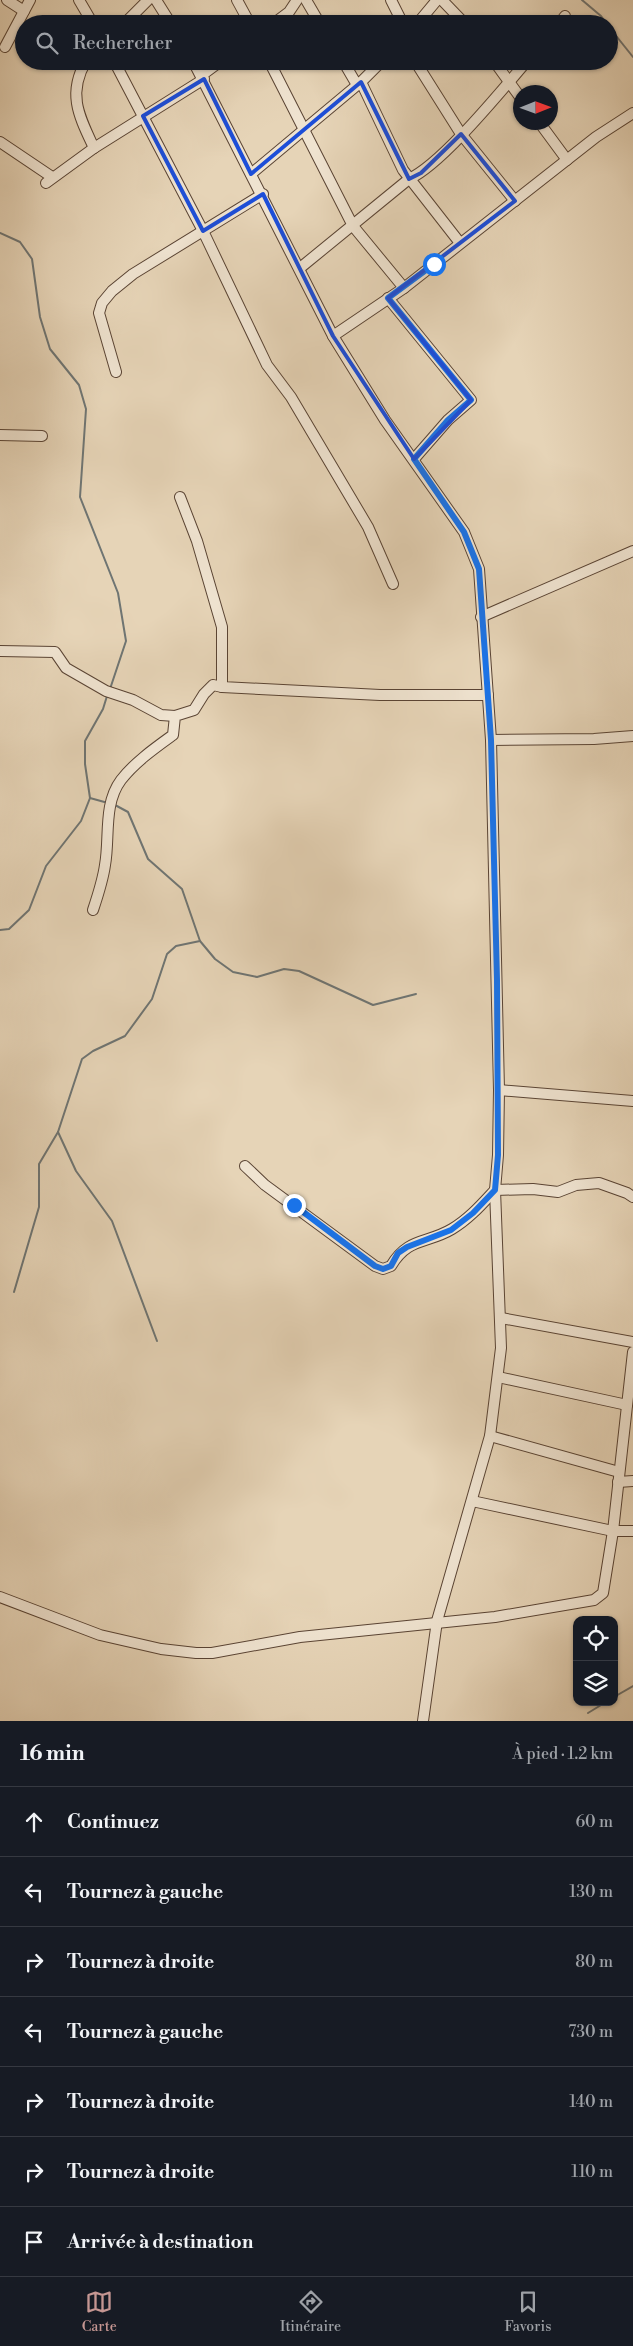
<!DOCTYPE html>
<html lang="fr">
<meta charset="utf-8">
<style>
body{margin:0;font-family:"Libre Bodoni",serif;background:#20242c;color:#f1f3f6}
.controls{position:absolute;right:15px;bottom:15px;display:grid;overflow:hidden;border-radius:10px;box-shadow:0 1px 4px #0004}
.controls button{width:45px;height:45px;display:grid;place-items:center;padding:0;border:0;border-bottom:1px solid #363941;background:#171b24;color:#f1f3f6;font:25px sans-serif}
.compass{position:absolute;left:513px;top:85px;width:45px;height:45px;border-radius:50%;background:#171b24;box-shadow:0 1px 4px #0004;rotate:89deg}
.stop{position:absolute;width:15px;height:15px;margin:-11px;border:4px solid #1a73e8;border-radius:50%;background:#fff}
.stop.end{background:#1a73e8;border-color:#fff;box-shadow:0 1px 5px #0008}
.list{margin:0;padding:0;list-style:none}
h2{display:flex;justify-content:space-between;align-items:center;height:65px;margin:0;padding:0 20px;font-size:21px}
h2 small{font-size:16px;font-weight:400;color:#9ea1a6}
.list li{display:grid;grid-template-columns:32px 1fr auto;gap:15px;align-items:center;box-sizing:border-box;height:70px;padding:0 20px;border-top:1px solid #363941}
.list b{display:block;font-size:19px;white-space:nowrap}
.list em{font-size:16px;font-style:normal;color:#9ea1a6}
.icon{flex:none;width:28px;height:28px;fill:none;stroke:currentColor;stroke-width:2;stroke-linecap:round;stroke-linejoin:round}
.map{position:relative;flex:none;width:633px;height:1721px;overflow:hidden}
.search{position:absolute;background:#171b24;box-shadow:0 1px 4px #0004;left:15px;right:15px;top:15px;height:55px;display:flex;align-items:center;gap:12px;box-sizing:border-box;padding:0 18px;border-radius:28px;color:#9ea1a6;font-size:19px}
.sheet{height:555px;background:#171b24}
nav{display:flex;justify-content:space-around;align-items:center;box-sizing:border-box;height:70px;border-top:1px solid #363941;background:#171b24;font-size:14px;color:#9ea1a6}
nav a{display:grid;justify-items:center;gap:2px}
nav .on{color:#c59692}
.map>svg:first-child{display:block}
</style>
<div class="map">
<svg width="633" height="1721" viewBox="0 0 633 1721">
<rect width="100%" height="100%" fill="#e6d4b7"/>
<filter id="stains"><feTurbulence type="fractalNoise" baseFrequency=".004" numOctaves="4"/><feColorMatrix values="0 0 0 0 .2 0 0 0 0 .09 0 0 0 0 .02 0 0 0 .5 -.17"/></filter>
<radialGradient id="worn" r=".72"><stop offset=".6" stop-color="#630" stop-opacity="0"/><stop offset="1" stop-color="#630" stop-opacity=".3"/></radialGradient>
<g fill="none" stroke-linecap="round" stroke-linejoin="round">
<g stroke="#6f7573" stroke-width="2">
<path d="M 582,0 L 601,16 L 607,24"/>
<path d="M 609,27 L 633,57"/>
<path d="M 0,233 L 20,242 L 32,259 L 40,317 L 50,349 L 79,385 L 86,409 L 80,497 L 118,593 L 126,641 L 110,689"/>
<path d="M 90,798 L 108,803"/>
<path d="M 115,805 L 128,812 L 148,859 L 182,889 L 200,941 L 215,959 L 233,972 L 257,977 L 284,969 L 299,971 L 373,1005 L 416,994"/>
<path d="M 0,930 L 9,929 L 29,910 L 46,866 L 81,821 L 90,798 L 85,764 L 85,741 L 103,709 L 107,696"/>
<path d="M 58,1132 L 76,1171 L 112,1221 L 157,1341"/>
<path d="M 14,1292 L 39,1207 L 39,1164 L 58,1132 L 82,1059 L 93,1051 L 125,1036 L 152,999 L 167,954 L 176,946 L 200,941"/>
<path d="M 614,1697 L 633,1686"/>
<path d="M 588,1713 L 606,1702"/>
</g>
<defs>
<g id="minor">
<path d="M 7,0 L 24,11"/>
<path d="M 79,0 L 93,24"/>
<path d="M 156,0 L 171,24"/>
<path d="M 237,0 L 250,24"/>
<path d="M 306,0 L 320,24"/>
<path d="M 391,0 L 403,24"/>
<path d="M 442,0 L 465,24"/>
<path d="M 124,24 L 148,0"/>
<path d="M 273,24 L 289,12 L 297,0"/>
<path d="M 417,24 L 437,0"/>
<path d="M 559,24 L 565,16"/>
<path d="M 5,47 L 30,0"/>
<path d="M 86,61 C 67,94 79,116 94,148"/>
<path d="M 114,61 L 203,231 L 267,365 L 291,397 L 368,527 L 393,584"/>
<path d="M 193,61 L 333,336 L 385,420 L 464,532 L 479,569 L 491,740 L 499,1090 L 498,1155 L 495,1190 L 501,1348 L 490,1436 L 437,1621 L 423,1721"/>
<path d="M 269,61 L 353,226 L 404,288"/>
<path d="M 343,61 L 357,85"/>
<path d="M 415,61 L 461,134 L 515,201"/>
<path d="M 494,61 L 520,97"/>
<path d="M 202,75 L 221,61"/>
<path d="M 361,82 L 403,170 L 460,243"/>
<path d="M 539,122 L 567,160"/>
<path d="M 0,142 L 52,177"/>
<path d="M 251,174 L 361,82 L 382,61"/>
<path d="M 46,183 L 94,148 L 204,79"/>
<path d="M 300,268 L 409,179 C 442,164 501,91 527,61"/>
<path d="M 388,298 L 471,400 L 448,420 L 414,459"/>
<path d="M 333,336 L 404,288 L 596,137 L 633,113"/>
<path d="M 116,372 L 99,313 L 102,303 L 112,291 L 133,274 L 263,194"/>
<path d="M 0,435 L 42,436"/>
<path d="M 180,497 L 197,541 L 222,627 L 222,687 L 380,695 L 488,695"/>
<path d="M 481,617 L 633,551"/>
<path d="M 0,651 L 55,652 L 66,668 L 106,691 L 133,700 L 161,715 L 175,716"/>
<path d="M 491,740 L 594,739 L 633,736"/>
<path d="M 93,910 C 98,895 103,880 105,865 C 110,838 103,804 121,780 C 135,762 155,748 173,735 L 175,716 L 194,710 L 204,694 L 213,685 L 222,687"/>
<path d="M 499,1090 L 633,1101"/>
<path d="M 245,1166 L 265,1185 L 375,1266 L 383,1269 L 391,1266 C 408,1237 427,1244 452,1229 C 469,1219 482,1204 495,1190 L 533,1189 L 558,1192 L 576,1185 L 599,1183 L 627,1193 L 633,1197"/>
<path d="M 501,1318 L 633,1342"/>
<path d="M 498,1377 L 627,1405"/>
<path d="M 490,1436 L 619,1472"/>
<path d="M 618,1482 L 633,1481"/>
<path d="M 472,1501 L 613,1531 L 633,1531"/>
<path d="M 0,1597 L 100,1635 L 161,1649 L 196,1653 L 212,1653 L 300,1637 L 495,1617 L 594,1600 L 603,1593 L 613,1531 L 633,1352"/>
</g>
</defs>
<use href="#minor" stroke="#5a4434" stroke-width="12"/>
<use href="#minor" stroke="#efe3d0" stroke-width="10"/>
</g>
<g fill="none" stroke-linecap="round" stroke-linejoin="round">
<path stroke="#1a73e8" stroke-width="6" d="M 294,1205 L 375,1266 L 383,1269 L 391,1266 L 398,1253 L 407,1247 L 451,1230 L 473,1213 L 495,1190 L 498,1155 L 497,980 L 491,740 L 479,569 L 464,532 L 414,459 L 448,420 L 471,400 L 388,298 L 434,264"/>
</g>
<path fill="none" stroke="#1d4ed8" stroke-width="4" stroke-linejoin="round" d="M 204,79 L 251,174 L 361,82 L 409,179 L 421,173 L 461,134 L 515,201 L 388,298 L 471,400 L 414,459 L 333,336 L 263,194 L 203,231 L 143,116 Z"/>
<rect width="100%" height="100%" filter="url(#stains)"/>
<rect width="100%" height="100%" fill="url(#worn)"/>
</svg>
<div class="controls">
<button><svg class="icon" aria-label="locate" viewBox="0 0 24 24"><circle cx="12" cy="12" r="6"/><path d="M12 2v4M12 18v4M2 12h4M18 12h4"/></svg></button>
<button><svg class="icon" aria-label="layers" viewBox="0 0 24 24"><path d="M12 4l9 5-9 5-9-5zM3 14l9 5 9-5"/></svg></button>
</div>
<svg class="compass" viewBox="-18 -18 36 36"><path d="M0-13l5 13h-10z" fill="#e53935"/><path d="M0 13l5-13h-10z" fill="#9ea1a6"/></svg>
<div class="stop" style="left:434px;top:264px"></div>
<div class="stop end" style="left:294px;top:1205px"></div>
<div class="search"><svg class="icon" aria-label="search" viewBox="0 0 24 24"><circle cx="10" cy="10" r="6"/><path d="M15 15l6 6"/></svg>Rechercher</div>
</div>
<section class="sheet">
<h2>16 min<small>À pied · 1.2 km</small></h2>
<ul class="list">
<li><svg class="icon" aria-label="ahead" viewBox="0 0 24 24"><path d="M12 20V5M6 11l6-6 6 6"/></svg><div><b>Continuez</b></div><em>60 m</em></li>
<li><svg class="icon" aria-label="left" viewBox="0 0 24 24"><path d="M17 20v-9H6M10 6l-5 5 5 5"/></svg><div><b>Tournez à gauche</b></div><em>130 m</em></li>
<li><svg class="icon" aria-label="right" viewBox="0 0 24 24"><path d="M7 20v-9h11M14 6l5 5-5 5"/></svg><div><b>Tournez à droite</b></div><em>80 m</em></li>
<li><svg class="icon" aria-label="left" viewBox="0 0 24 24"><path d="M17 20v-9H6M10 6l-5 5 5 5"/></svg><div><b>Tournez à gauche</b></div><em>730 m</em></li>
<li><svg class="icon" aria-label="right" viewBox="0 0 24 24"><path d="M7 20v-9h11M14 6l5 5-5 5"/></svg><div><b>Tournez à droite</b></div><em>140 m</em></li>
<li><svg class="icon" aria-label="right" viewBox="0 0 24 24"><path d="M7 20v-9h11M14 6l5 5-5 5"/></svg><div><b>Tournez à droite</b></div><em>110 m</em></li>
<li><svg class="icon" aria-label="arrive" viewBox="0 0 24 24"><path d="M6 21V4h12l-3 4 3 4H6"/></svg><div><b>Arrivée à destination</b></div></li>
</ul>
</section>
<nav>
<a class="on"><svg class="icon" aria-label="map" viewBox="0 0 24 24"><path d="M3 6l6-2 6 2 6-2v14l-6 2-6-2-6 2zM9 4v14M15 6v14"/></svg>Carte</a>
<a><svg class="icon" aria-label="directions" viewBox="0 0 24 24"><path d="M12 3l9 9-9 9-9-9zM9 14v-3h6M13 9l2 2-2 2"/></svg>Itinéraire</a>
<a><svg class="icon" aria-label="saved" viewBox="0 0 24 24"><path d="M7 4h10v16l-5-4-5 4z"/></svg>Favoris</a>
</nav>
